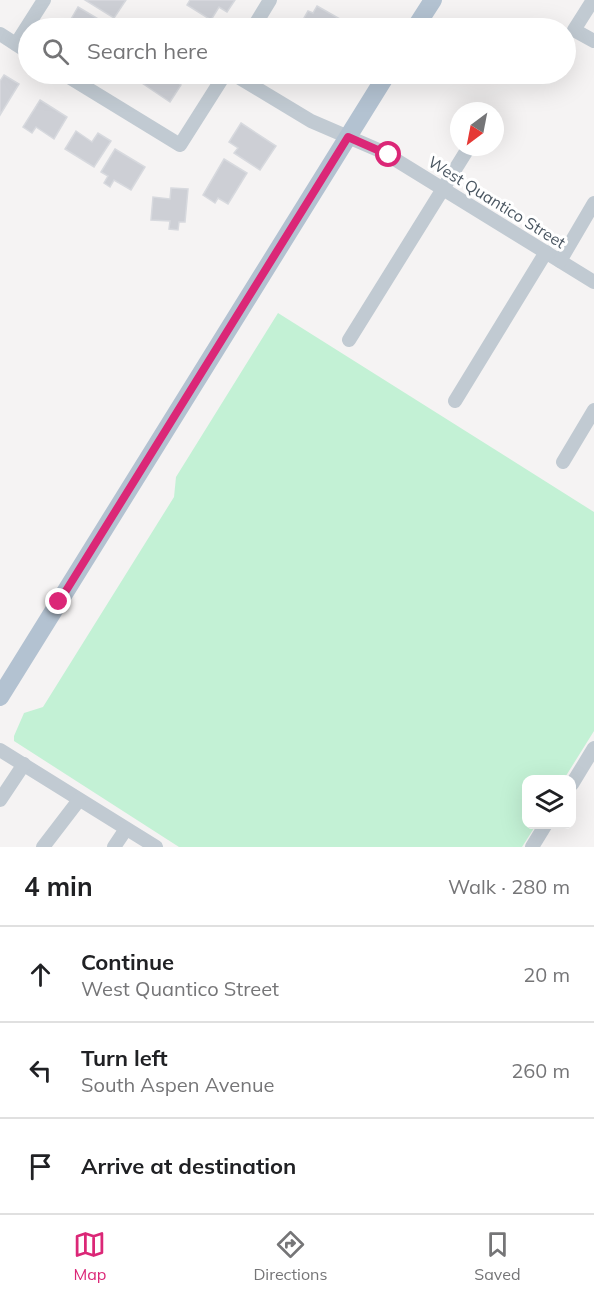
<!DOCTYPE html>
<meta charset="utf-8">
<style>
body{margin:0;font-family:Mulish,sans-serif;background:#f6f6f6;color:#202124}
.controls{position:absolute;right:18px;bottom:18px;display:grid;overflow:hidden;border-radius:12px;box-shadow:0 6px 24px #0002}
.controls button{width:54px;height:54px;display:grid;place-items:center;padding:0;border:0;border-bottom:2px solid #e0e0e0;background:#fff;color:#202124;font:30px sans-serif}
.compass{position:absolute;left:450px;top:102px;width:54px;height:54px;border-radius:50%;background:#fff;box-shadow:0 6px 24px #0002;rotate:212deg}
.stop{position:absolute;width:18px;height:18px;margin:-14px;border:4px solid #db2777;border-radius:50%;background:#fff}
.stop.end{background:#db2777;border-color:#fff;box-shadow:0 2px 6px #0008}
.list{margin:0;padding:0;list-style:none}
h2{display:flex;justify-content:space-between;align-items:center;height:78px;margin:0;padding:0 24px;font-size:26px}
h2 small{font-size:20px;font-weight:400;color:#757577}
.list li{display:grid;grid-template-columns:39px 1fr auto;gap:18px;align-items:center;box-sizing:border-box;height:96px;padding:0 24px;border-top:2px solid #e0e0e0}
.list b{display:block;font-size:22px;white-space:nowrap}
.list p{margin:0;font-size:20px;white-space:nowrap;color:#757577}
.list em{font-size:20px;font-style:normal;color:#757577}
.icon{flex:none;width:33px;height:33px;fill:none;stroke:currentColor;stroke-width:2;stroke-linecap:round;stroke-linejoin:round}
.map{position:relative;flex:none;width:594px;height:847px;overflow:hidden}
.search{position:absolute;background:#fff;box-shadow:0 6px 24px #0002;left:18px;right:18px;top:18px;height:66px;display:flex;align-items:center;gap:15px;box-sizing:border-box;padding:0 21px;border-radius:33px;color:#757577;font-size:22px}
.sheet{height:366px;background:#fff}
nav{display:flex;justify-content:space-around;align-items:center;box-sizing:border-box;height:84px;border-top:2px solid #e0e0e0;background:#fff;font-size:16px;color:#757577}
nav a{display:grid;justify-items:center;gap:3px}
nav .on{color:#db2777}
.map>svg:first-child{display:block}
</style>
<div class="map">
<svg width="594" height="847" viewBox="0 0 594 847">
<rect width="100%" height="100%" fill="#f5f3f3"/>
<path fill="#c3f1d5" d="M 278,313 L 594,512 L 594,731 L 564,779 L 526,780 L 526,824 L 536,825 L 522,847 L 179,847 L 14,741 L 14,736 L 24,713 L 43,707 L 174,497 L 176,477 Z"/>
<g fill="#cdcfd5" stroke="#d7d9de" stroke-width="1.5">
<path d="M 85,0 L 126,0 L 114,18 Z"/>
<path d="M 190,0 L 235,0 L 227,12 L 219,7 L 211,20 L 187,5 Z"/>
<path d="M 317,6 L 340,19 L 336,26 L 340,28 L 306,28 L 300,25 L 308,11 L 313,13 Z"/>
<path d="M 78,7 L 105,23 L 102,28 L 75,28 L 77,25 L 70,21 Z"/>
<path d="M 148,74 L 176,74 L 173,79 L 181,85 L 170,102 L 142,83 Z"/>
<path d="M 4,75 L 19,84 L 0,115 L 0,81 Z"/>
<path d="M 40,100 L 67,117 L 54,139 L 36,127 L 32,133 L 23,127 Z"/>
<path d="M 241,123 L 276,146 L 260,170 L 234,153 L 238,148 L 229,142 Z"/>
<path d="M 76,131 L 92,142 L 98,133 L 111,141 L 94,167 L 65,149 Z"/>
<path d="M 115,149 L 145,167 L 131,190 L 114,180 L 110,187 L 104,183 L 108,176 L 101,172 Z"/>
<path d="M 224,159 L 247,173 L 228,204 L 218,198 L 215,203 L 203,195 Z"/>
<path d="M 171,188 L 188,189 L 185,222 L 179,222 L 178,230 L 169,229 L 170,221 L 151,220 L 153,197 L 170,199 Z"/>
</g>
<g fill="none" stroke-linecap="round" stroke-linejoin="round">
<g stroke="#c1cad2" stroke-width="14">
<path d="M 593,0 L 574,30 L 594,41"/>
<path d="M 253,28 L 270,0"/>
<path d="M 0,34 L 28,52"/>
<path d="M 16,44 L 44,0"/>
<path d="M 64,74 L 180,145 L 225,74"/>
<path d="M 233,74 L 311,121 L 383,152 L 594,282"/>
<path d="M 560,261 L 594,203"/>
<path d="M 349,340 L 469,147"/>
<path d="M 455,401 L 546,252"/>
<path d="M 563,462 L 594,410"/>
<path d="M 0,750 L 156,847"/>
<path d="M 572,784 L 594,748"/>
<path d="M 0,800 L 24,764"/>
<path d="M 43,847 L 79,800"/>
<path d="M 114,847 L 126,829"/>
<path d="M 532,847 L 546,824"/>
</g>
<g stroke="#b3c2d1" stroke-width="18">
<path d="M 415,28 L 433,0"/>
<path d="M 0,697 L 387,74"/>
</g>
</g>
<g fill="none" stroke-linecap="round" stroke-linejoin="round">
<path stroke="#db2777" stroke-width="8" d="M 59,602 L 348,137 L 389,155"/>
</g>
<g text-anchor="middle" stroke-width="6" stroke-linejoin="round" paint-order="stroke">
<g font-size="16" fill="#4a5661" stroke="#fff">
<text transform="translate(497 202) rotate(32)" y="6">West Quantico Street</text>
</g>
</g>
</svg>
<div class="controls">
<button><svg class="icon" aria-label="layers" viewBox="0 0 24 24"><path d="M12 4l9 5-9 5-9-5zM3 14l9 5 9-5"/></svg></button>
</div>
<svg class="compass" viewBox="-18 -18 36 36"><path d="M0-13l5 13h-10z" fill="#e53935"/><path d="M0 13l5-13h-10z" fill="#757577"/></svg>
<div class="stop" style="left:389px;top:155px"></div>
<div class="stop end" style="left:59px;top:602px"></div>
<div class="search"><svg class="icon" aria-label="search" viewBox="0 0 24 24"><circle cx="10" cy="10" r="6"/><path d="M15 15l6 6"/></svg>Search here</div>
</div>
<section class="sheet">
<h2>4 min<small>Walk · 280 m</small></h2>
<ul class="list">
<li><svg class="icon" aria-label="ahead" viewBox="0 0 24 24"><path d="M12 20V5M6 11l6-6 6 6"/></svg><div><b>Continue</b><p>West Quantico Street</p></div><em>20 m</em></li>
<li><svg class="icon" aria-label="left" viewBox="0 0 24 24"><path d="M17 20v-9H6M10 6l-5 5 5 5"/></svg><div><b>Turn left</b><p>South Aspen Avenue</p></div><em>260 m</em></li>
<li><svg class="icon" aria-label="arrive" viewBox="0 0 24 24"><path d="M6 21V4h12l-3 4 3 4H6"/></svg><div><b>Arrive at destination</b></div></li>
</ul>
</section>
<nav>
<a class="on"><svg class="icon" aria-label="map" viewBox="0 0 24 24"><path d="M3 6l6-2 6 2 6-2v14l-6 2-6-2-6 2zM9 4v14M15 6v14"/></svg>Map</a>
<a><svg class="icon" aria-label="directions" viewBox="0 0 24 24"><path d="M12 3l9 9-9 9-9-9zM9 14v-3h6M13 9l2 2-2 2"/></svg>Directions</a>
<a><svg class="icon" aria-label="saved" viewBox="0 0 24 24"><path d="M7 4h10v16l-5-4-5 4z"/></svg>Saved</a>
</nav>
